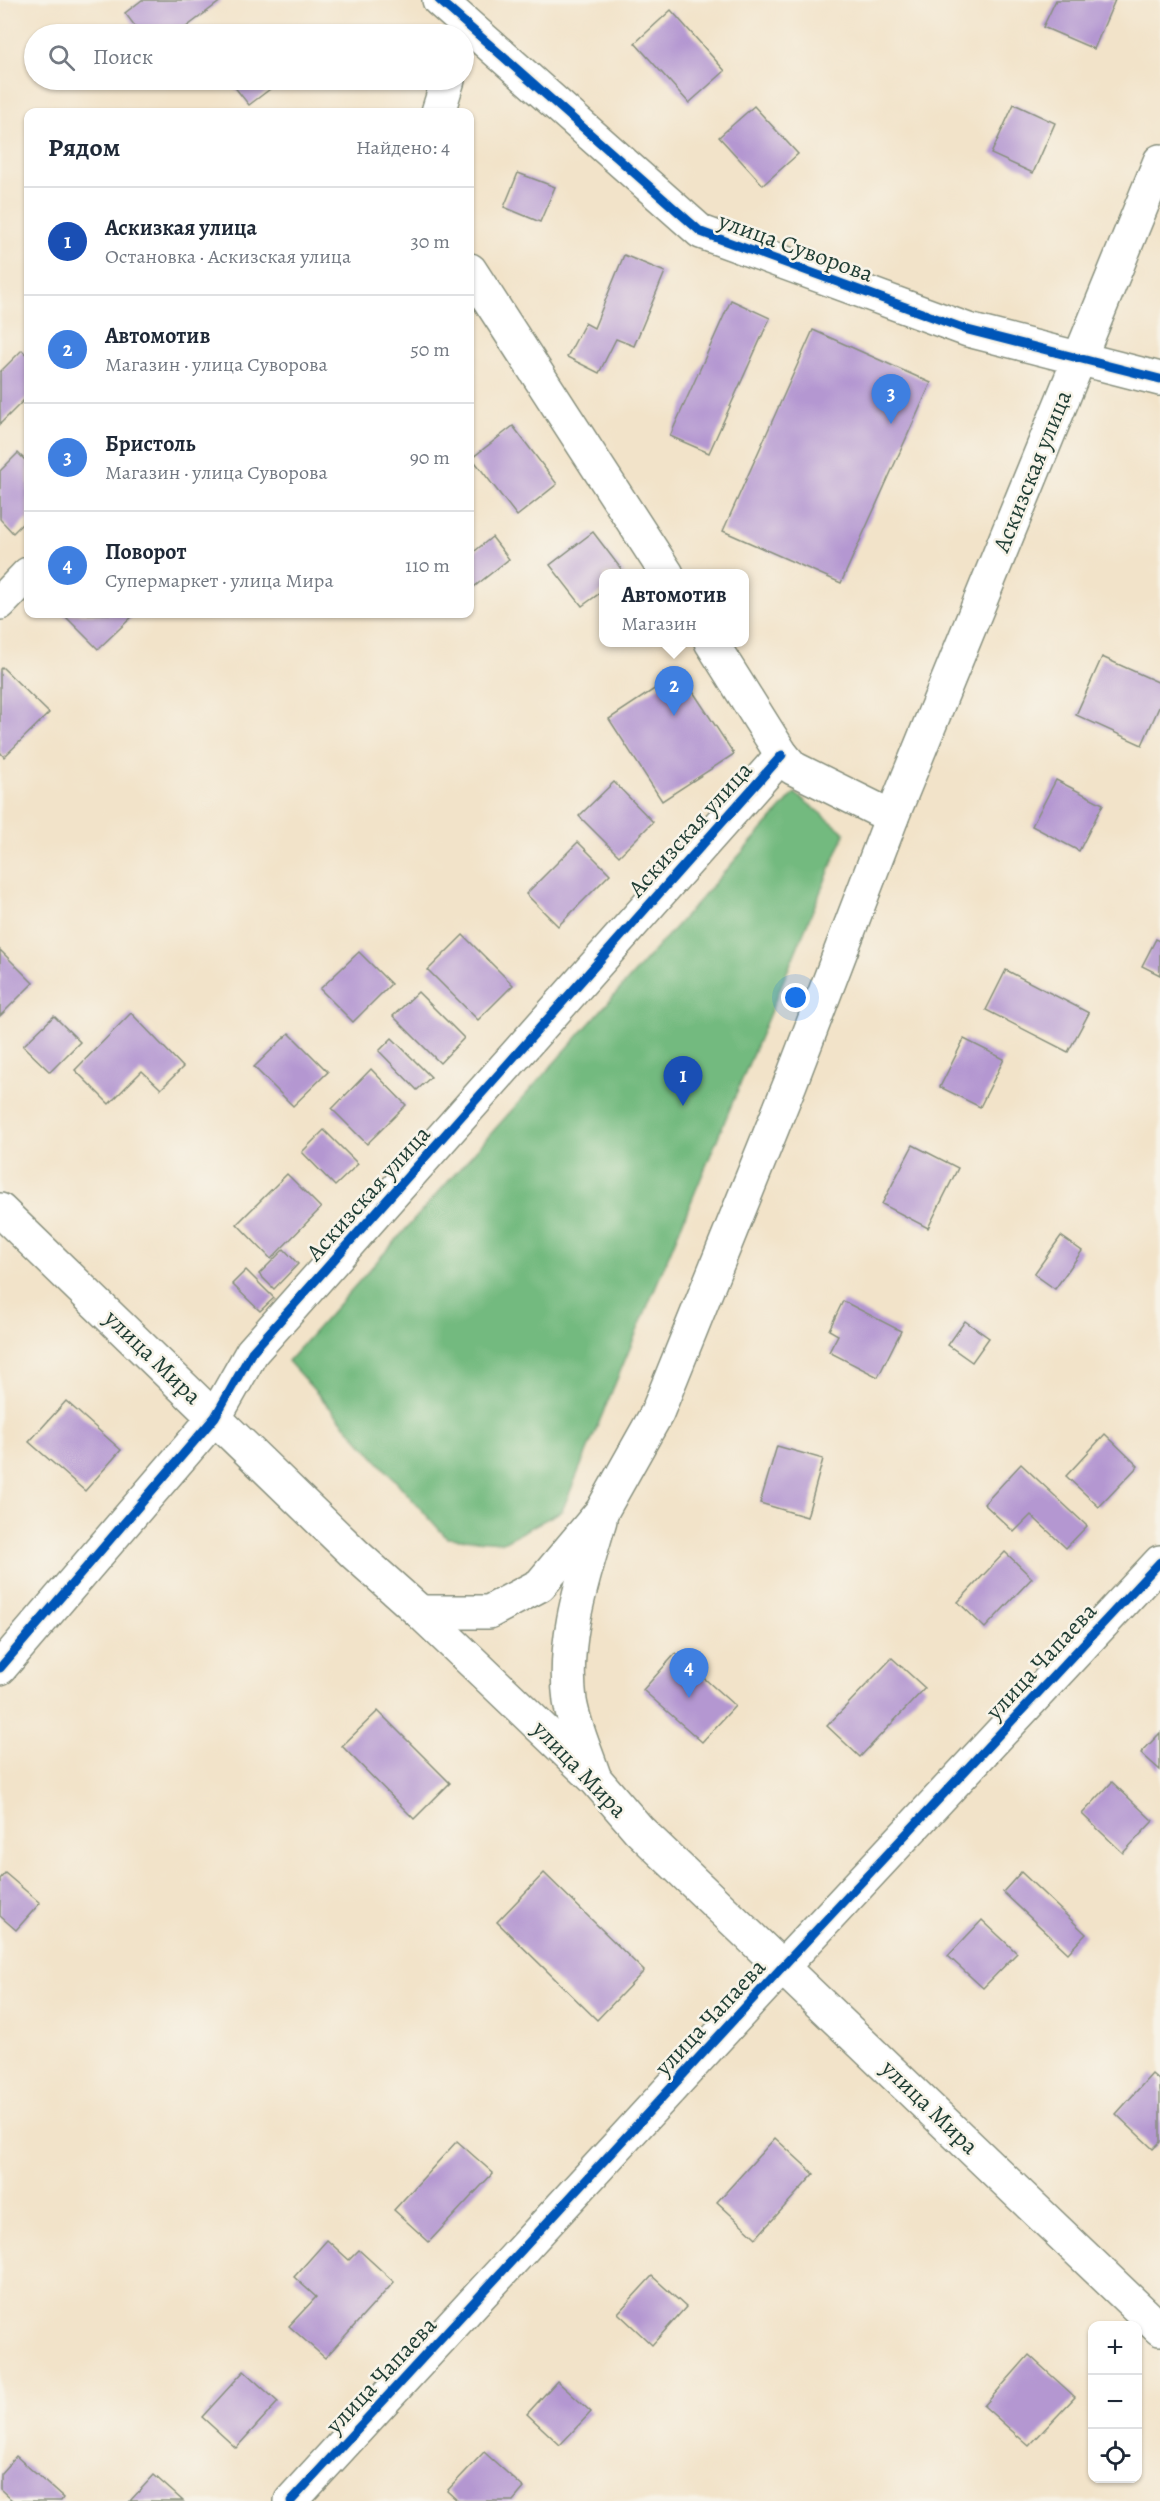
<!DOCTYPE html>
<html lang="ru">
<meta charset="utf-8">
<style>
body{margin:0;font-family:Alegreya,serif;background:#f2f2f3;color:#1f2937}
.controls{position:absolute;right:18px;bottom:18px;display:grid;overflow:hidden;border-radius:12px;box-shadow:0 2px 4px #0004}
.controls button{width:54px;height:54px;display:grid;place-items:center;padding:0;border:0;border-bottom:2px solid #e0e1e3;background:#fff;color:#1f2937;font:30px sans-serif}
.you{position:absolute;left:796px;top:998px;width:21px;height:21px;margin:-15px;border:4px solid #fff;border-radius:50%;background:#1a73e8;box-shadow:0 0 0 9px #1a73e833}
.badge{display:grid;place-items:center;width:39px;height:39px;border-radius:50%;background:#1f6fb2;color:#fff;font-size:20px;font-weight:700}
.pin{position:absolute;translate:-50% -50px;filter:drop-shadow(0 2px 3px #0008)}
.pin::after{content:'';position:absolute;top:32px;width:21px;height:18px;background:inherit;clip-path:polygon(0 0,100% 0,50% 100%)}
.popup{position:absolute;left:599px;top:569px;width:150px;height:78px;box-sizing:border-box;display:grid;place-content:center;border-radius:12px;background:#fff;filter:drop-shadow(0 2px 4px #0005);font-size:20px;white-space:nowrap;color:#747a83}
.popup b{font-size:22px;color:#1f2937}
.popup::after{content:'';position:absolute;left:50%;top:100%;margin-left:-12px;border:12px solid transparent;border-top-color:#fff}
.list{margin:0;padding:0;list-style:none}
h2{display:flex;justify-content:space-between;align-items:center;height:78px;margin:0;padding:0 24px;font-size:26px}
h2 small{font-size:20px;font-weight:400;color:#747a83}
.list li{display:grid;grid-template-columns:39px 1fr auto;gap:18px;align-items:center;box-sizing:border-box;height:108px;padding:0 24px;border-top:2px solid #e0e1e3}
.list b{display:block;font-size:22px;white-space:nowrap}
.list p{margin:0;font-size:20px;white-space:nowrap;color:#747a83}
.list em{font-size:20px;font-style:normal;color:#747a83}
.icon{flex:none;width:33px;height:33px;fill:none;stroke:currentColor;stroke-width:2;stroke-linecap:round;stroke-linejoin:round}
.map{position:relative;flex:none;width:1160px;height:2501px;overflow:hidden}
.search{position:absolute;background:#fff;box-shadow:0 2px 4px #0004;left:24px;top:24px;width:450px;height:66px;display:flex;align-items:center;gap:15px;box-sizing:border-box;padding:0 21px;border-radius:33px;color:#747a83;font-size:22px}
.panel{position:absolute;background:#fff;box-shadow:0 2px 4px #0004;left:24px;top:108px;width:450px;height:510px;border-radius:12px}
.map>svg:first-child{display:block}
</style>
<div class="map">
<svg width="1160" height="2501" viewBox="0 0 1160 2501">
<rect width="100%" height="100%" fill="#f7f3e8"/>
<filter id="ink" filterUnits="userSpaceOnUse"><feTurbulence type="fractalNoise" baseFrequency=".0167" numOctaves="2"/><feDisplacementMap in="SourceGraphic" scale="12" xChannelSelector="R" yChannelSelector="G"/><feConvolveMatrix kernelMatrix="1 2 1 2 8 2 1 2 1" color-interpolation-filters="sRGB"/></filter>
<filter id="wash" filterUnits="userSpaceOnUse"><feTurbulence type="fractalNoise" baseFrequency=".008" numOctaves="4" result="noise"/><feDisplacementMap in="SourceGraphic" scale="24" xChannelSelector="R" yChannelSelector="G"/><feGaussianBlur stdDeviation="1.35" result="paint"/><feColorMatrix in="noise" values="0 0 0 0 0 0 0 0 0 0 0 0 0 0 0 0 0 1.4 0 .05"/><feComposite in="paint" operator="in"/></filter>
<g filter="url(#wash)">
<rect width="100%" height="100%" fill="#f2e3c9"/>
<path fill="#73ba7f" stroke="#497c5a" stroke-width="1.5" d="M 795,793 L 845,833 L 562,1511 L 503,1542 L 447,1538 L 288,1361 Z"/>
<g id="blocks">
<g fill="#b497d1">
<path d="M 142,0 L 222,0 L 177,34 L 141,34 L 125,13 Z"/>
<path d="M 1056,0 L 1115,0 L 1094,49 L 1043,27 Z"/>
<path d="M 671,10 L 725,71 L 689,103 L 635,43 Z"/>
<path d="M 229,80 L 275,80 L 278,83 L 249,105 Z"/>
<path d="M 1014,104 L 1055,123 L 1033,173 L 991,154 Z"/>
<path d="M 754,106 L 798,154 L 763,185 L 719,137 Z"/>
<path d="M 518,173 L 555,187 L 540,222 L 504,207 Z"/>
<path d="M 624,255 L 665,272 L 634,346 L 616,339 L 599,373 L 567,357 L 585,323 L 594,328 Z"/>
<path d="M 731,300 L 770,318 L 709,453 L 670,436 Z"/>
<path d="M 813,330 L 931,383 L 841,583 L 723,531 Z"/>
<path d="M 22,350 L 28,357 L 28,396 L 0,424 L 0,372 Z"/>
<path d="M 513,426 L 557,484 L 517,516 L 472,458 Z"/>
<path d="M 18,453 L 28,463 L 28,518 L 13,533 L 0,519 L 0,471 Z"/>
<path d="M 593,532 L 625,574 L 604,574 L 604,590 L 582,606 L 550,565 Z"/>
<path d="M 492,537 L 509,559 L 470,590 L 470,555 Z"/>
<path d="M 63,614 L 135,614 L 98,649 Z"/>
<path d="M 1102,657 L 1160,683 L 1160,705 L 1142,745 L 1076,715 Z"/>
<path d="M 2,667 L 49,713 L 4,757 L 0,752 L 0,669 Z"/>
<path d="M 680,672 L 734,754 L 662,801 L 609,719 Z"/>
<path d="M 1056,780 L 1103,804 L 1079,851 L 1032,826 Z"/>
<path d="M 614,782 L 653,822 L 619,856 L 579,816 Z"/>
<path d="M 578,842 L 610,874 L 558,926 L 526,894 Z"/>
<path d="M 463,935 L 513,985 L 478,1020 L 428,970 Z"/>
<path d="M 1156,939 L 1160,942 L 1160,975 L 1142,966 Z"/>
<path d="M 0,950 L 33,983 L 0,1016 Z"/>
<path d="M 359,952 L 391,984 L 353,1022 L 320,989 Z"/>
<path d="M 1006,970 L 1089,1013 L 1068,1052 L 986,1010 Z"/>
<path d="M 418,992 L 464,1038 L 440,1063 L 393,1016 Z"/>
<path d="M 131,1013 L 183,1067 L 161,1089 L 142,1071 L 109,1104 L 75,1070 Z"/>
<path d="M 54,1016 L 80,1042 L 50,1072 L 23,1046 Z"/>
<path d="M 289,1033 L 328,1072 L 293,1106 L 254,1067 Z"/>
<path d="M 392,1038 L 431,1077 L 417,1090 L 379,1051 Z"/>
<path d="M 964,1039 L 1004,1059 L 980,1107 L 940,1087 Z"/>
<path d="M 371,1069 L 406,1105 L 367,1144 L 332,1109 Z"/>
<path d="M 324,1130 L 358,1164 L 335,1186 L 302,1152 Z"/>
<path d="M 913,1145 L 958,1168 L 928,1228 L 882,1204 Z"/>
<path d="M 287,1174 L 321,1208 L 271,1259 L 237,1224 Z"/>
<path d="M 1061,1236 L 1082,1251 L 1055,1289 L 1034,1274 Z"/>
<path d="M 284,1249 L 298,1264 L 274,1289 L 259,1274 Z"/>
<path d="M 246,1270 L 274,1298 L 260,1311 L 232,1284 Z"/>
<path d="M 843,1301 L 901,1331 L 878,1377 L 829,1352 L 838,1335 L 829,1330 Z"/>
<path d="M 965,1321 L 989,1338 L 972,1362 L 948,1345 Z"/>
<path d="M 66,1401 L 121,1450 L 85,1491 L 29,1442 Z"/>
<path d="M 1105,1434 L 1138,1466 L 1099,1507 L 1066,1476 Z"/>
<path d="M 777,1446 L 823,1459 L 807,1517 L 760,1503 Z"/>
<path d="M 1021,1464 L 1087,1526 L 1066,1548 L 1031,1515 L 1014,1532 L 984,1504 Z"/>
<path d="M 1005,1552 L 1032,1578 L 985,1628 L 958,1602 Z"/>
<path d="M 676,1653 L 735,1706 L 702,1742 L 643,1690 Z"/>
<path d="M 892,1658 L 925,1688 L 860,1757 L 827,1726 Z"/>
<path d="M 378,1711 L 450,1783 L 414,1819 L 342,1746 Z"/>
<path d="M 1160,1733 L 1160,1770 L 1141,1753 Z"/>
<path d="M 1112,1782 L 1153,1821 L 1123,1853 L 1082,1814 Z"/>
<path d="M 1021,1872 L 1086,1934 L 1068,1953 L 1003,1892 Z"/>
<path d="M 5,1873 L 40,1903 L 16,1930 L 0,1916 L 0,1879 Z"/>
<path d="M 544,1873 L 644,1971 L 597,2020 L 497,1922 Z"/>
<path d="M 982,1920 L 1017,1953 L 983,1988 L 948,1956 Z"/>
<path d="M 1152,2074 L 1160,2081 L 1160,2142 L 1153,2149 L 1116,2114 Z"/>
<path d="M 775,2138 L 814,2174 L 756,2238 L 717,2202 Z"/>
<path d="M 457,2141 L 493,2173 L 429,2242 L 394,2210 Z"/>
<path d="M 327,2240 L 349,2260 L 359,2250 L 394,2282 L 325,2358 L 289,2326 L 316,2297 L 294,2277 Z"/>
<path d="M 652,2276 L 686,2307 L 652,2345 L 618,2313 Z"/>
<path d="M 1029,2355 L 1075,2397 L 1029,2446 L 984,2406 Z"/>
<path d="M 244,2371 L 278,2402 L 236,2448 L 202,2417 Z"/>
<path d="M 557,2381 L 591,2412 L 560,2445 L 527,2414 Z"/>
<path d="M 484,2452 L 524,2488 L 513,2501 L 458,2501 L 447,2491 Z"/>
<path d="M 16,2456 L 63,2498 L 61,2501 L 13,2501 L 0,2489 L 0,2474 Z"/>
<path d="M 154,2475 L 183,2501 L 130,2501 Z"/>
</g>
</g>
</g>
<g filter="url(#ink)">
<use href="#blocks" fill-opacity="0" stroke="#88907e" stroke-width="1.5"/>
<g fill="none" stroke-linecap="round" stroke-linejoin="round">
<defs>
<g id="minor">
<path d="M 439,0 L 701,232 L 968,330 L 1160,379"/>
<path d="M 438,112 L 448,80"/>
<path d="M 470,270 L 667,574"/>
<path d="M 0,603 L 28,574"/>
<path d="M 711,642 L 782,755 L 793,768 L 892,817"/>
<path d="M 0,1668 L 215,1417 L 252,1352 L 782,755"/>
<path d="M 291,2501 L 783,1966 L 1160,1562"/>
</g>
<g id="major">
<path d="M 0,1210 L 355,1554 L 420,1612 L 596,1780 L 639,1830 L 1160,2329"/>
<path d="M 420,1612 L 489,1612 L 540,1585 L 602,1511 L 657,1413 L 790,1084 L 892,817 L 1160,161"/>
<path d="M 594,1776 C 586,1752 574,1726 570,1701 C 562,1639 583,1579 600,1520"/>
</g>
</defs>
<use href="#minor" stroke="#88907e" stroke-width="36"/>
<use href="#major" stroke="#88907e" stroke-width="36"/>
<use href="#minor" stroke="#fff" stroke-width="33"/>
<use href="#major" stroke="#fff" stroke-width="33"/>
<defs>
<g id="cycleway">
<path d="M 439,0 L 701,232 L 968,330 L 1160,379"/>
<path d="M 0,1668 L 215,1417 L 252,1352 L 782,755"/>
<path d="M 291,2501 L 783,1966 L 1160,1562"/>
</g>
</defs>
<use href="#cycleway" stroke="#f7f3e8" stroke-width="13"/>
<use href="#cycleway" stroke="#0057b8" stroke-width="9"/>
</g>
</g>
<g text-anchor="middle" stroke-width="5" stroke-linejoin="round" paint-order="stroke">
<g font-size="24" fill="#1f3d34" stroke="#f7f3e8">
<text transform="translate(796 247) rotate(20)" y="8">улица Суворова</text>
<text transform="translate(1032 471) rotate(-68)" y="8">Аскизская улица</text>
<text transform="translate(690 829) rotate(-48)" y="8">Аскизская улица</text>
<text transform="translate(368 1193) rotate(-48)" y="8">Аскизская улица</text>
<text transform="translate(153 1357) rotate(44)" y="8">улица Мира</text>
<text transform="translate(1041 1661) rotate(-47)" y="8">улица Чапаева</text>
<text transform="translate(580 1769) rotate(46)" y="8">улица Мира</text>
<text transform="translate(710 2017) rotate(-47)" y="8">улица Чапаева</text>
<text transform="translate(930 2107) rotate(44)" y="8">улица Мира</text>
<text transform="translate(381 2375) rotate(-47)" y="8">улица Чапаева</text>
</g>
</g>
</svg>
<div class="controls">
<button>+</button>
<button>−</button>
<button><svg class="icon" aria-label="locate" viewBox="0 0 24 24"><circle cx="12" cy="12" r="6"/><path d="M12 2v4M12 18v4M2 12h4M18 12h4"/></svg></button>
</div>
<div class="you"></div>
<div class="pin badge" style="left:683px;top:1106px;background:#1a4fb4">1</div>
<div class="pin badge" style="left:674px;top:716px;background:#3f7fe0">2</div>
<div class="popup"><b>Автомотив</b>Магазин</div>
<div class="pin badge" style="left:891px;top:424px;background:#3f7fe0">3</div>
<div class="pin badge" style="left:689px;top:1698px;background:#3f7fe0">4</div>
<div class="search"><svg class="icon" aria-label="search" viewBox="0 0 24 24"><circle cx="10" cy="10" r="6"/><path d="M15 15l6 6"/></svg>Поиск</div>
<section class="panel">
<h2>Рядом<small>Найдено: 4</small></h2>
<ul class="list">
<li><span class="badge" style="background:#1a4fb4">1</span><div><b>Аскизкая улица</b><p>Остановка · Аскизская улица</p></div><em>30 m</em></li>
<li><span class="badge" style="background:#3f7fe0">2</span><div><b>Автомотив</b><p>Магазин · улица Суворова</p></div><em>50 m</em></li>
<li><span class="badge" style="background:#3f7fe0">3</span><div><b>Бристоль</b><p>Магазин · улица Суворова</p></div><em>90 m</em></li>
<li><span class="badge" style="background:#3f7fe0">4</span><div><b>Поворот</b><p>Супермаркет · улица Мира</p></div><em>110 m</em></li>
</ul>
</section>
</div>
